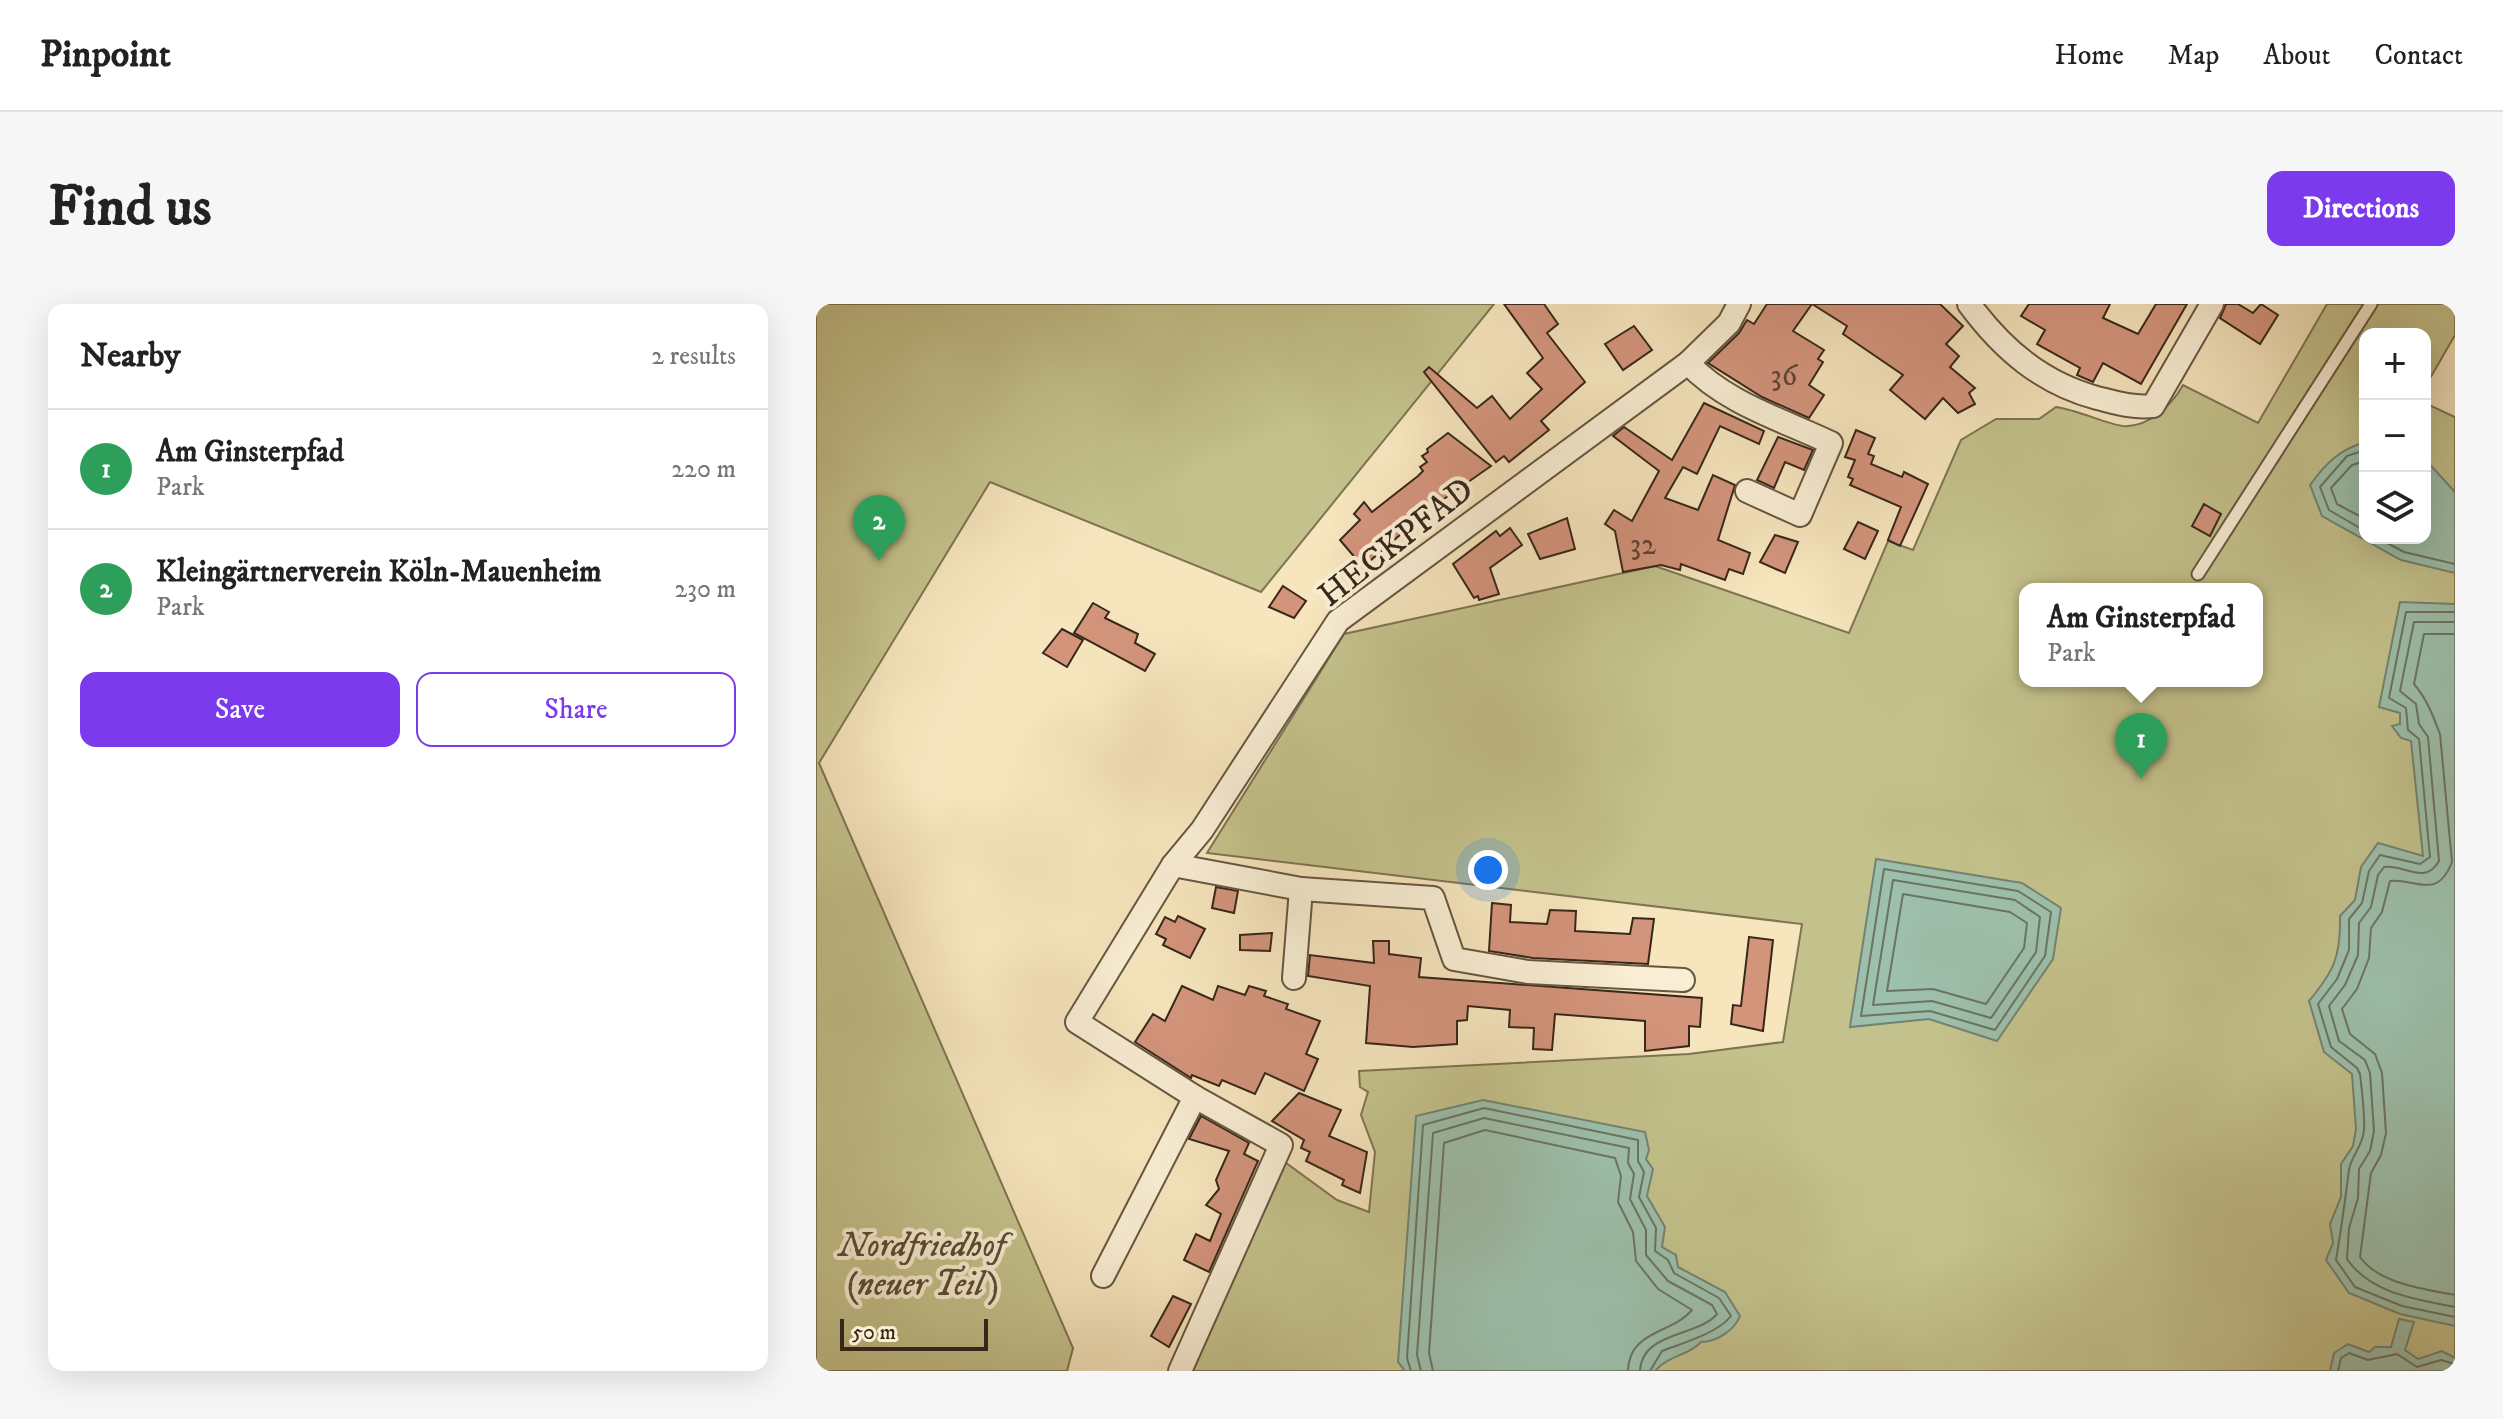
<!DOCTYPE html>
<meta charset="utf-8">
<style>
body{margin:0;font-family:"IM FELL DW Pica",serif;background:#f6f6f6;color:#222}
.controls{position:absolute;right:24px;top:24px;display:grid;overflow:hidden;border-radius:16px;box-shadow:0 8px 32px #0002}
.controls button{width:72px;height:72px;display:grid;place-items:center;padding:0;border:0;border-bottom:2px solid #e0e0e0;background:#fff;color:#222;font:40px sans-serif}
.scale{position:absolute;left:24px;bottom:20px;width:148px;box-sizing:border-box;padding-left:8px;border:4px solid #372719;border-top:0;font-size:22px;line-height:28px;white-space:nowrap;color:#372719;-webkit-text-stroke:6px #f9eed4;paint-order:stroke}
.you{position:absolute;left:672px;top:566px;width:28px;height:28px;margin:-20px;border:6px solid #fff;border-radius:50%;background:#1a73e8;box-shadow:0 0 0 12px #1a73e833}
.badge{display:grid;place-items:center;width:52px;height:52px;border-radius:50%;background:#7c3aed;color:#fff;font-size:26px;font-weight:700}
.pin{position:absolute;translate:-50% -66px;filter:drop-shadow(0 2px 4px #0008)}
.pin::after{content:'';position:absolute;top:42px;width:28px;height:24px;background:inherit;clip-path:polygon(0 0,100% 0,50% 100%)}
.popup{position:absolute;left:1203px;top:279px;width:244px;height:104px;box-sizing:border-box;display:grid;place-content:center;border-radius:16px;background:#fff;filter:drop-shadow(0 2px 6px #0005);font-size:26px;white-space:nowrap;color:#767676}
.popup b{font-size:30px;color:#222}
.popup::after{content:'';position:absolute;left:50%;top:100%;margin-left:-16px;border:16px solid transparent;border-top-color:#fff}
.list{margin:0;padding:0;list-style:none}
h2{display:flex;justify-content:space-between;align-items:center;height:104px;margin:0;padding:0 32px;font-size:34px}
h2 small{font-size:26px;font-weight:400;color:#767676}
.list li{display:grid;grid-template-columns:52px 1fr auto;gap:24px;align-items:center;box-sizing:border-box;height:120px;padding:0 32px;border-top:2px solid #e0e0e0}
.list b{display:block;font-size:30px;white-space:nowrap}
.list p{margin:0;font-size:26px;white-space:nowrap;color:#767676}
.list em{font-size:26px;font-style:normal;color:#767676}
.actions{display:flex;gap:16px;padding:24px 32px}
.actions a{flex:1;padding:18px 0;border:2px solid #7c3aed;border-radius:16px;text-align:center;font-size:28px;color:#7c3aed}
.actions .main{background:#7c3aed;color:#fff}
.icon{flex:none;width:44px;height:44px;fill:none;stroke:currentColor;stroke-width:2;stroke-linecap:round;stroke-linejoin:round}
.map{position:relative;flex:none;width:1639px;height:1067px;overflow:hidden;border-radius:16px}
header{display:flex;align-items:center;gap:48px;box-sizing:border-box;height:112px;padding:0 40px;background:#fff;border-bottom:2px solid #e0e0e0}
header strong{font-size:38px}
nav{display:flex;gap:44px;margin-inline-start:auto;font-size:28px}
.intro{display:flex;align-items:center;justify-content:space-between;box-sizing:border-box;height:192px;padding:0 48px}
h1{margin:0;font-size:56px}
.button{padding:20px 36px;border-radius:16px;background:#7c3aed;color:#fff;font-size:28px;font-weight:700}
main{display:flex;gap:48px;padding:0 48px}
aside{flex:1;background:#fff;border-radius:16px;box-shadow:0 8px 32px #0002}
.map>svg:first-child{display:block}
</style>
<header>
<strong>Pinpoint</strong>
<nav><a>Home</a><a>Map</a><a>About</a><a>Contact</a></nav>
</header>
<div class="intro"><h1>Find us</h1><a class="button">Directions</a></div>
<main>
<aside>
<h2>Nearby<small>2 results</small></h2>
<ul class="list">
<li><span class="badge" style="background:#2e9e5b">1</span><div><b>Am Ginsterpfad</b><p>Park</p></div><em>220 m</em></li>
<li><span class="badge" style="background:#2e9e5b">2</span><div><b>Kleingärtnerverein Köln-Mauenheim</b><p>Park</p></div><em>230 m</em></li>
</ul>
<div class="actions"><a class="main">Save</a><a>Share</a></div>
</aside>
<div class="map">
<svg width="1639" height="1067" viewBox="0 0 1639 1067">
<rect width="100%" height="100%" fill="#f6e5bd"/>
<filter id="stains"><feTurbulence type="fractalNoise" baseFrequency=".0025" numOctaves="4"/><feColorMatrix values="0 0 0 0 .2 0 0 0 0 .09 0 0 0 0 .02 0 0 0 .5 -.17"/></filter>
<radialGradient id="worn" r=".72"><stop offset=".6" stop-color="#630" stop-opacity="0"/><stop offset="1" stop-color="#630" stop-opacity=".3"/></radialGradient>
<g fill="#c4c28c" stroke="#7e7452" stroke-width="2" fill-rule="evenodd">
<path d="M 0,0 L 678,0 L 445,288 L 174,178 L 3,459 L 257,1044 L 251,1067 L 0,1067 Z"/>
<path d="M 1511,0 L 1639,0 L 1639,31 L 1609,83 L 1609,30 L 1549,30 L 1549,234 L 1609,234 L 1609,99 L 1639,113 L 1639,1067 L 361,1067 L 466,856 L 521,896 L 553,908 L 559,848 L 545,811 L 552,788 L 544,783 L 543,767 L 873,750 L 967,738 L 986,620 L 391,549 L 528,330 L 839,262 L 1033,329 L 1072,237 L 1097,246 L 1145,136 L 1180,115 L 1223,115 L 1240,103 C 1262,106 1290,120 1307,122 C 1332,124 1356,101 1367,81 L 1442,119 ZM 1209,285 L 1441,285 L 1441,377 L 1209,377 Z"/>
</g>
<g fill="#9dc0ac" stroke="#748371" stroke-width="2">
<path d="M 1549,138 L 1549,234 L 1609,234 L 1609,155 L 1639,188 L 1639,269 L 1585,256 L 1506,212 L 1494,181 C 1510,159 1523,146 1549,138 Z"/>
<path d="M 1584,298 L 1639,300 L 1639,1022 L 1584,1010 L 1533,989 L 1510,956 L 1517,939 L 1514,920 L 1525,893 L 1525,860 L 1537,842 L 1540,825 L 1536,770 L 1508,748 L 1493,697 C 1518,667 1525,652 1524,612 L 1539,596 L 1545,563 L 1562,539 L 1607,552 L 1595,437 L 1585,434 L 1576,422 L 1584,420 L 1584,409 L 1563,403 Z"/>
<path d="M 1060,555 L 1206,579 L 1245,604 L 1237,655 L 1181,737 L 1113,715 L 1034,723 Z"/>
<path d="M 667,796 L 829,828 L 833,846 L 830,855 L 837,865 L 831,892 L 849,923 L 846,943 L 860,951 L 862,963 L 909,988 L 924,1012 C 918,1027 900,1038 885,1038 C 871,1053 854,1050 839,1067 L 589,1067 L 582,1058 L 600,812 Z"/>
<path d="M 1583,1015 L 1598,1018 L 1589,1046 L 1602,1055 L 1626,1047 L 1639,1054 L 1639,1067 L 1514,1067 L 1518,1049 L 1532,1040 L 1553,1048 L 1559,1043 L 1575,1043 Z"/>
</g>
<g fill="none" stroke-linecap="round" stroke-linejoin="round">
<g stroke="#6a7462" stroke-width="2">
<path d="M 1549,146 L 1531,152 L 1504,183 L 1513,206 L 1549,227"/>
<path d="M 1549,157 L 1536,161 L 1515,184 L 1521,200 L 1549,215"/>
<path d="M 1562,234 L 1588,248 L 1639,260"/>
<path d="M 1639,308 L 1590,308 L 1573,394 L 1590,404 L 1592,426 L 1603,435 L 1614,553 L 1604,560 L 1564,551 L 1553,567 L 1546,599 L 1533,615 L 1533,646 L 1521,675 L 1502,700 L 1515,743 L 1541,764 L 1544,770 C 1546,788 1549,808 1548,826 C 1547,842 1535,852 1533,866 C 1529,897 1525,926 1520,956 L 1539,983 L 1586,1002 L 1639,1013"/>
<path d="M 1639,318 L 1598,318 L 1584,387 L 1600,400 L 1603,420 L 1612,433 L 1623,557 C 1609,582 1588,560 1568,563 L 1562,571 L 1555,603 L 1543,619 L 1542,651 L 1529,681 L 1513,702 L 1523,737 L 1549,756 L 1554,769 L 1558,827 L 1554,847 L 1543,865 L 1542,894 L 1533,924 L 1531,955 C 1555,990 1600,995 1639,1003"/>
<path d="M 1639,330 L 1608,330 L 1598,380 C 1611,395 1617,412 1624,430 L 1636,558 C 1621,597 1599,574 1574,577 L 1566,608 L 1555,624 L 1553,654 L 1541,685 L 1526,705 L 1534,730 L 1559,750 L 1566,769 L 1570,829 L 1565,851 L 1555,869 L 1544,953 C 1563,980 1609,985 1639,991"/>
<path d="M 1068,565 L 1202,587 L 1235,608 L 1229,652 L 1179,726 L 1114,707 L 1045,712 Z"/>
<path d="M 1077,576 L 1199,596 L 1224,613 L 1220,648 L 1175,714 L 1116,697 L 1057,701 Z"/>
<path d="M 1087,590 L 1194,608 L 1211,619 L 1208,644 L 1170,700 L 1117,685 L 1071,687 Z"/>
<path d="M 595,1067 L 591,1054 L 607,821 L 668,804 L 822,836 L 822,857 L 828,868 L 823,893 L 840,924 L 839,947 L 852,956 L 858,969 L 903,994 L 915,1012 C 902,1029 867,1039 846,1047 L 834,1067"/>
<path d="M 605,1067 L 601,1051 L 617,829 L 668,814 L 813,844 L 812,859 L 818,870 L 814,895 L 830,926 L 830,951 L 852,977 L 896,1001 L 901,1010 C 882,1033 826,1027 824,1067"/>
<path d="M 617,1067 L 613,1049 L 628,839 L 669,826 L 799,854 L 805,872 L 802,898 L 817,928 L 820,957 L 842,985 L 876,1006 C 856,1030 813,1026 812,1067"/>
<path d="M 1522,1067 L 1525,1054 L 1533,1049 L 1552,1056 L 1581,1050 L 1601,1063 L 1625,1056 L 1639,1060"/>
</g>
</g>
<g fill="#d3947c" stroke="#372719" stroke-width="2">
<path d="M 688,0 L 728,0 L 742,20 L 731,29 L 769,78 L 725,117 L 733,126 L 693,158 L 688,152 L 680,158 L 608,68 L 613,63 L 661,104 L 676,92 L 694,115 L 726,85 L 711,69 L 727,54 Z"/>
<path d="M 951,0 L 1124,0 L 1147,22 L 1130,40 L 1143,52 L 1134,63 L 1159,84 L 1153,89 L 1159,100 L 1142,109 L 1127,94 L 1109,115 L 1074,86 L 1087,71 L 1027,30 L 1031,22 L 996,0 L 977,27 L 1008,46 L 1002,55 L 1007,58 L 993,81 L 1008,91 L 993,114 L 946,93 L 892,59 L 923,29 L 931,16 L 938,20 Z"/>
<path d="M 1213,0 L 1294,0 L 1287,14 L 1322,30 L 1340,0 L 1371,0 L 1325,80 L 1287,59 L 1277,78 L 1261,71 L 1264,64 L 1221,40 L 1229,26 L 1205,12 Z"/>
<path d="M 1410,0 L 1422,0 L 1437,9 L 1445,0 L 1462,11 L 1444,40 L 1404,14 Z"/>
<path d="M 818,22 L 836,46 L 807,66 L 789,40 Z"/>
<path d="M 888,99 L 948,127 L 943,140 L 904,122 L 881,170 L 867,163 L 849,194 L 882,206 L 897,171 L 919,181 L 902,236 L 934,249 L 927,270 L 913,265 L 909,276 L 865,260 L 864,266 L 845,261 L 807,268 L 799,227 L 789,220 L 798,206 L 816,217 L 843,167 L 797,132 L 808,123 L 856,156 Z"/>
<path d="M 1040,126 L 1059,134 L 1052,150 L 1058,152 L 1055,160 L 1086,173 L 1088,168 L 1112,180 L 1084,242 L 1072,236 L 1085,203 L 1034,181 L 1037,175 L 1032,173 L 1039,156 L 1029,153 Z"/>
<path d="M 632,129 L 675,162 L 615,204 L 547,263 L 524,236 L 544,216 L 538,210 L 548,198 L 556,208 L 602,172 L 607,167 L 604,163 L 611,158 L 606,152 L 612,148 L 611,145 Z"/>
<path d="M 962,133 L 997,146 L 988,166 L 969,158 L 958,184 L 941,176 Z"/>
<path d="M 1388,200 L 1405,210 L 1394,232 L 1376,222 Z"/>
<path d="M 751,214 L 759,245 L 724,255 L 712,230 Z"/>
<path d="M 1042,218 L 1062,227 L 1049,255 L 1028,245 Z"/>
<path d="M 694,224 L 706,241 L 674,264 L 683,290 L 663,296 L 662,292 L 658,294 L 637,260 L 680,227 L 684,232 Z"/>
<path d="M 959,231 L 982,238 L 969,269 L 944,258 Z"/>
<path d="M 467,282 L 490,297 L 478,314 L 453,303 Z"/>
<path d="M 277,299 L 293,308 L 289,314 L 322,330 L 319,339 L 339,350 L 329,367 L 258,329 Z"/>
<path d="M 246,325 L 267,336 L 251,363 L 227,349 Z"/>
<path d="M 400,583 L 422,587 L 418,609 L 396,604 Z"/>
<path d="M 676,599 L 695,601 L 694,618 L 731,620 L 734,606 L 760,607 L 759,627 L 814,630 L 817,614 L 838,615 L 832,660 L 717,654 L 673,647 Z"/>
<path d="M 362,612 L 389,625 L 374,654 L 347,641 L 350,635 L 340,630 L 349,613 L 359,618 Z"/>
<path d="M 456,629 L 454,647 L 424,646 L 424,631 Z"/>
<path d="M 933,633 L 957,636 L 947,727 L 915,720 L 917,701 L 925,702 Z"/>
<path d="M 557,637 L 573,637 L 573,650 L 605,654 L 603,673 L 886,694 L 884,723 L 873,722 L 873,742 L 829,747 L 829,717 L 739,710 L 736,746 L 717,745 L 718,724 L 693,723 L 694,706 L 652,702 L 651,716 L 641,717 L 641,740 L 597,743 L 550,739 L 554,682 L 492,672 L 494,651 L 558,659 Z"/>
<path d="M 366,682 L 397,696 L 402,682 L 429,691 L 433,682 L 450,687 L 448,692 L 472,700 L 470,705 L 504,717 L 490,750 L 502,755 L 488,787 L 449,769 L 439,790 L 406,776 L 403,782 L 376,771 L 375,774 L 319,738 L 337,710 L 349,717 Z"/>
<path d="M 483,789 L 525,806 L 513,832 L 551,848 L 544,889 L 526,881 L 528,876 L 490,857 L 494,848 L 485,844 L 488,836 L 456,817 Z"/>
<path d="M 385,812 L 433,839 L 428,850 L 442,857 L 393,968 L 368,956 L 380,930 L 394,937 L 405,910 L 390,901 L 403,885 L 400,876 L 413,847 L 373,835 Z"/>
<path d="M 357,992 L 375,1000 L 353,1043 L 335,1032 Z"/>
</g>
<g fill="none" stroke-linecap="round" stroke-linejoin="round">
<defs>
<path id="service" d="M 1382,270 L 1555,0"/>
<g id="minor">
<path d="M 1153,0 C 1187,46 1226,79 1281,94 C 1301,99 1316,104 1337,102 L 1396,0"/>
<path d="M 872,59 C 909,99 967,116 1015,139 L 984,211 L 931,187"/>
<path d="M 357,561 L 485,585 L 617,594 L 638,655 L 712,668 L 867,676"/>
<path d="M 478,674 L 485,585"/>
<path d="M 287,972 L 379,793 L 261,718 L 357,561 L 386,526 L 522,317 L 872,59 L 913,19 L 923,0"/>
<path d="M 364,1067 L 465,841 L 379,793"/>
</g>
</defs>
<use href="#service" stroke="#675642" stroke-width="15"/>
<use href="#minor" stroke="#675642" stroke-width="26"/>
<use href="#service" stroke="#f9eed4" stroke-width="11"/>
<use href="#minor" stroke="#f9eed4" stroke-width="22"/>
</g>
<g text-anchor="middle" stroke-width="8" stroke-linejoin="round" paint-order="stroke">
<g font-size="30" fill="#5e4232">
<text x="968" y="81">36</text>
<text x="827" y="250">32</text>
</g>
<g font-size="34" fill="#372719" stroke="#f9eed4">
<text transform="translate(579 237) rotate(-38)" y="12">HECKPFAD</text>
</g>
<g font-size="34" font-style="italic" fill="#5a4e36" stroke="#f9eed4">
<text x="106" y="952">Nordfriedhof<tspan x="106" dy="39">(neuer Teil)</tspan></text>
</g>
</g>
<rect width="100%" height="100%" filter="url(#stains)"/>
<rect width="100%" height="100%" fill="url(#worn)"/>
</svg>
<div class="controls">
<button>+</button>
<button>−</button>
<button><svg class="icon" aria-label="layers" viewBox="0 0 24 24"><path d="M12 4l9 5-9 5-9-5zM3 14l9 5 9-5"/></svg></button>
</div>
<div class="scale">50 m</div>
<div class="you"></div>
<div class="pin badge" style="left:1325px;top:475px;background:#2e9e5b">1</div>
<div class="popup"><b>Am Ginsterpfad</b>Park</div>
<div class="pin badge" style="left:63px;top:257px;background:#2e9e5b">2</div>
</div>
</main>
